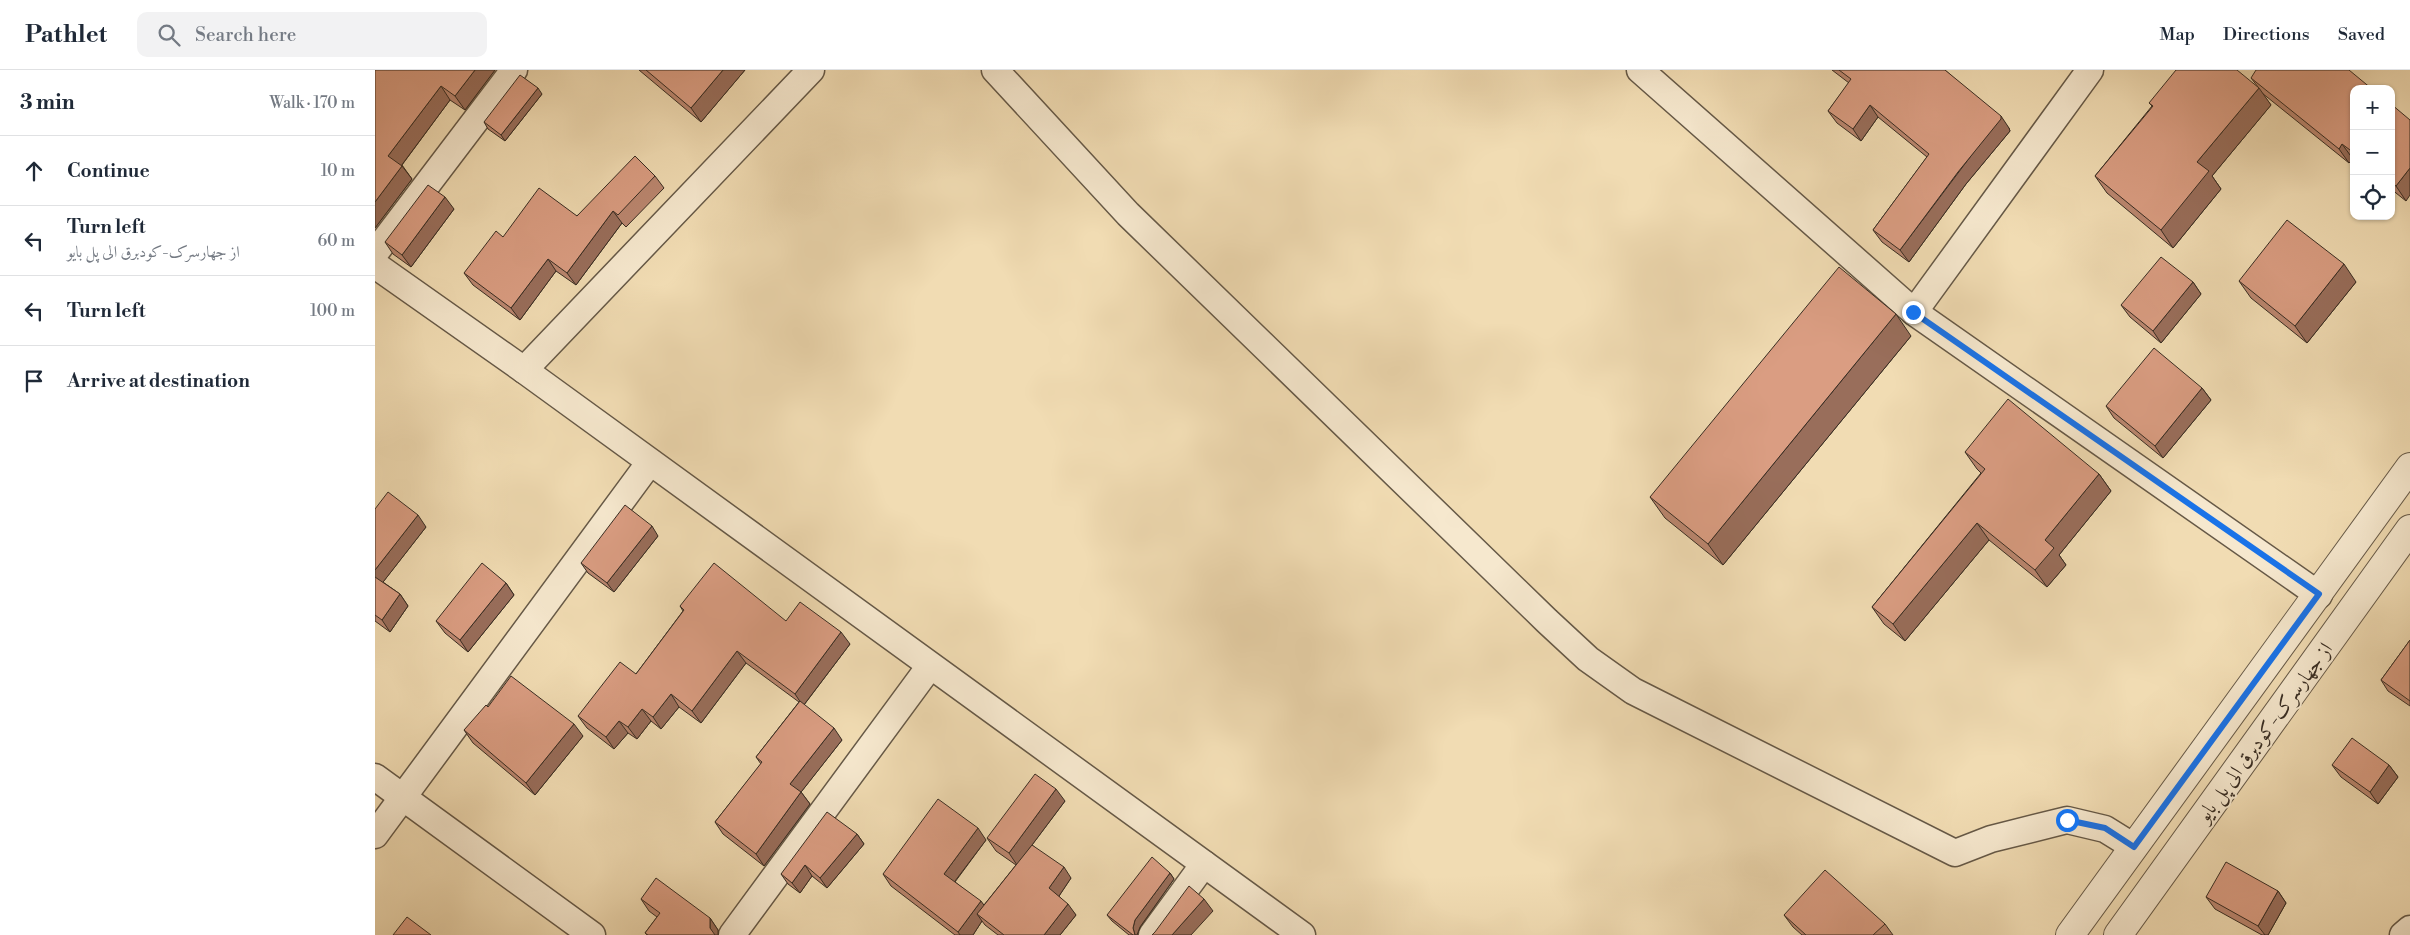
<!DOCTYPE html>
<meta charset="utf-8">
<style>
body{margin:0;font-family:"Libre Bodoni",Amiri,serif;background:#f2f2f3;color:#1f2937}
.controls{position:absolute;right:15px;top:15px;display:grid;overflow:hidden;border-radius:10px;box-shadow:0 1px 4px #0004}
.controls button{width:45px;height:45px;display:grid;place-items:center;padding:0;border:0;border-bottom:1px solid #e0e1e3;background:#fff;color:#1f2937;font:25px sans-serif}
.stop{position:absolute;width:15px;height:15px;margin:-11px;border:4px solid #1a73e8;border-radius:50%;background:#fff}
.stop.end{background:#1a73e8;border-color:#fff;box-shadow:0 1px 5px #0008}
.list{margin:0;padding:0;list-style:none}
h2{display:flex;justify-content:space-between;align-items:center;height:65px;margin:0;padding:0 20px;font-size:21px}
h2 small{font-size:16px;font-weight:400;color:#747a83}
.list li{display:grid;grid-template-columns:32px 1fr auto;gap:15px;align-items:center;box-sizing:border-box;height:70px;padding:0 20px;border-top:1px solid #e0e1e3}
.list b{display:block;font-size:19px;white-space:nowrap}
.list p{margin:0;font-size:16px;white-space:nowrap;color:#747a83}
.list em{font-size:16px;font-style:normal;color:#747a83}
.icon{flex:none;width:28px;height:28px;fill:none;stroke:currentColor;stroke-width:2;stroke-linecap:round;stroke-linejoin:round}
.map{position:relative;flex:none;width:2035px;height:865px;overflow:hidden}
header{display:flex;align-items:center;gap:30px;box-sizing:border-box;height:70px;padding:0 25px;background:#fff;border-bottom:1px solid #e0e1e3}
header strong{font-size:24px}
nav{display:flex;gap:28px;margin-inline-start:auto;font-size:18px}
.search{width:350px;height:45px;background:#f2f2f3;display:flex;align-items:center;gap:12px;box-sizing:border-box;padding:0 18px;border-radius:10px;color:#747a83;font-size:19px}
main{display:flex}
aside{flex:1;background:#fff}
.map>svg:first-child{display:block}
</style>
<header>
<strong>Pathlet</strong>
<div class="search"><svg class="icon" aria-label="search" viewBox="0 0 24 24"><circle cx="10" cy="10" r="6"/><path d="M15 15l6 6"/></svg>Search here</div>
<nav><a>Map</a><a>Directions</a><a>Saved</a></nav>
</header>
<main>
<aside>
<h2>3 min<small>Walk · 170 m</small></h2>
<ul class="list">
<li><svg class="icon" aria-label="ahead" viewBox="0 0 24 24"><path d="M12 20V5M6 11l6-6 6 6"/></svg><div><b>Continue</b></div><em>10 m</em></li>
<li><svg class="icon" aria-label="left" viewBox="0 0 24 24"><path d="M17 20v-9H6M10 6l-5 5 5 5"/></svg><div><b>Turn left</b><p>از جهارسرک-کودبرق الی پل بایو</p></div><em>60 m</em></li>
<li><svg class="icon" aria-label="left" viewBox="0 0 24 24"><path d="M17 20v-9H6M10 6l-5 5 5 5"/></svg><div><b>Turn left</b></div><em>100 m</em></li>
<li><svg class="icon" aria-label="arrive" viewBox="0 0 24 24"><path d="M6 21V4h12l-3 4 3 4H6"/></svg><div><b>Arrive at destination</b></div></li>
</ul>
</aside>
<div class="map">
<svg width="2035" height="865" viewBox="0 0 2035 865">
<rect width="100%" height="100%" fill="#f1dcb3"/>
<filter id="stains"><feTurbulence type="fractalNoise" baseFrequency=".004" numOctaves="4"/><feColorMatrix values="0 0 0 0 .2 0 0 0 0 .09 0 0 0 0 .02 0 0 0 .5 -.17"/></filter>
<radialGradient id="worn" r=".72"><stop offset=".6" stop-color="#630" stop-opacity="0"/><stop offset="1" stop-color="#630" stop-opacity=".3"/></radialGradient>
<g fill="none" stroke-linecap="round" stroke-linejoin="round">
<defs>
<g id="minor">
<path d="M 620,0 L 753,144 L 1172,551 L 1213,589 L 1258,621 L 1580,783 L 1616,769 L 1692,750 L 1730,759 L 1759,777"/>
<path d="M 1265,0 L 1539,242 L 1944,525"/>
<path d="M 0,183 L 139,0"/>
<path d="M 0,195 L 149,300 L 927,865"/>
<path d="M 1539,242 L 1715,0"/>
<path d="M 149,300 L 436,0"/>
<path d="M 0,707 L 217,865"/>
<path d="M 0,765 L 275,392"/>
<path d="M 357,865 L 555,596"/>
<path d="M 777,865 L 829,794"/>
<path d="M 2028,865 L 2035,859"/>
</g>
<g id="tertiary">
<path d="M 1695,865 L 2035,397"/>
<path d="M 1743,865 L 2035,459"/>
</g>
</defs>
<use href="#minor" stroke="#665947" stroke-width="29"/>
<use href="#tertiary" stroke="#665947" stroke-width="30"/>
<use href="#minor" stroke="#f6e8ce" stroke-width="26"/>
<use href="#tertiary" stroke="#f6e8ce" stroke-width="28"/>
</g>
<g fill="#bb8770" stroke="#382d23">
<path d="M 0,0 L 120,0 L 90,40 L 75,30 L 27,95 L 37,109 L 0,158 Z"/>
<path d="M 264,0 L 370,0 L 326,52 Z"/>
<path d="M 1457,0 L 1570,0 L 1634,58 L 1635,61 L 1591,114 L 1534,192 L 1507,172 L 1498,160 L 1552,87 L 1503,47 L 1486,71 L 1462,53 L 1453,41 L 1474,13 Z"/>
<path d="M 1876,8 L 1979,19 L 1979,90 L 1978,89 L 1974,93 L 1887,23 L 1896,35 L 1837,106 L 1846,119 L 1798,178 L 1732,123 L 1720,106 L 1777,36 L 1774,33 L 1883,17 Z"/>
<path d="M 167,24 L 130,71 L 113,59 L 109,52 Z"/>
<path d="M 2016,34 L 2031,131 L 2016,119 Z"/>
<path d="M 280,106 L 289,118 L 251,157 L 247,153 L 201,215 L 181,201 L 145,250 L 98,215 L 89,203 Z"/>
<path d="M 79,139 L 36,197 L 18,184 L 10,172 Z"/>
<path d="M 1864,211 L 1981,212 L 1932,273 L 1876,228 Z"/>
<path d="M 1818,212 L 1826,224 L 1786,273 L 1755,247 L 1746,235 Z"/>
<path d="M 1536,266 L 1348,495 L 1290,448 L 1275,427 Z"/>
<path d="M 1827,318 L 1836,330 L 1788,388 L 1739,348 L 1731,336 Z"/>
<path d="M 1590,382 L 1724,404 L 1736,421 L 1684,485 L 1691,495 L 1672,517 L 1614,470 L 1530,571 L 1509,554 L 1497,537 L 1606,403 L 1602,399 Z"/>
<path d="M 0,439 L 51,457 L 8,512 L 25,524 L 33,536 L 15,562 L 0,551 Z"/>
<path d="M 283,466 L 239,522 L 213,503 L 206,493 Z"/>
<path d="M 131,513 L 139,525 L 93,582 L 70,563 L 61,551 Z"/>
<path d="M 305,536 L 411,551 L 475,574 L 429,635 L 467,670 L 426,722 L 435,734 L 389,796 L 348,764 L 340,752 L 386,694 L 381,687 L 424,632 L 371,593 L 326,653 L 304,637 L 286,659 L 276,651 L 262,669 L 253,663 L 239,679 L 212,658 L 203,646 L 261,604 L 308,541 Z"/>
<path d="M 2035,570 L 2035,636 L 2013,621 L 2006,610 Z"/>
<path d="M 113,637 L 208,666 L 160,725 L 98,673 L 89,660 Z"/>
<path d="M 1957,695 L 2014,695 L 2023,707 L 2003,734 L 1966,707 Z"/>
<path d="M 690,731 L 657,775 L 696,808 L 684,826 L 701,845 L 685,865 L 623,865 L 610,855 L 607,851 L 598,865 L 580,865 L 516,816 L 508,804 L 611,770 L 580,812 L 609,835 L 641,795 L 621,781 L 612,768 Z"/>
<path d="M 482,764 L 489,774 L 452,818 L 437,806 L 425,823 L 413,814 L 406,804 Z"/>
<path d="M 795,803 L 799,809 L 765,857 L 762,865 L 754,865 L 737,851 L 732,845 Z"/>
<path d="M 1903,821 L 1911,833 L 1893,865 L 1887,865 L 1840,839 L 1831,827 Z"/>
<path d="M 266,829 L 335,848 L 343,860 L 343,865 L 272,865 L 270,863 L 282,847 L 274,841 Z"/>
<path d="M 1409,845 L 1510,854 L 1518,865 L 1427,865 L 1418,857 Z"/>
</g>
<g fill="#996e5b" stroke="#382d23">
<path d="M 100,0 L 120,0 L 90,40 L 80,26 Z"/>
<path d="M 348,0 L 370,0 L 326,52 L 316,38 Z"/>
<path d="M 66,16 L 75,30 L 23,100 L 13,86 Z"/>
<path d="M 163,18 L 167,24 L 130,71 L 126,65 Z"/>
<path d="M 1884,18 L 1896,35 L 1837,106 L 1846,119 L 1798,178 L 1786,160 L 1822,92 Z"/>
<path d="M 1495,35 L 1503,47 L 1486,71 L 1478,59 Z"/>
<path d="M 1626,46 L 1634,58 L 1635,61 L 1591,114 L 1534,192 L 1525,180 Z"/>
<path d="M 1967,74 L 1978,89 L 1974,93 L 1964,79 Z"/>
<path d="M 27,96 L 37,109 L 0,158 L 0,132 Z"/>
<path d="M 2035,98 L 2035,125 L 2031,131 L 2021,116 Z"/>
<path d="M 70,127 L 79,139 L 36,197 L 27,185 Z"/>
<path d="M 238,141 L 247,153 L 201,215 L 192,203 Z"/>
<path d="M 173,189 L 181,201 L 145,250 L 136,238 Z"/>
<path d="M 1969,194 L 1981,212 L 1932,273 L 1920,256 Z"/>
<path d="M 1818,212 L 1826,224 L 1786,273 L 1778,261 Z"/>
<path d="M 1521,244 L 1536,266 L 1348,495 L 1333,474 Z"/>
<path d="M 1827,318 L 1836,330 L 1788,388 L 1780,376 Z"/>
<path d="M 1724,404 L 1736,421 L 1684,485 L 1691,495 L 1672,517 L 1660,500 L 1670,470 Z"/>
<path d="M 43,445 L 51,457 L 5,516 L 0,510 L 0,500 Z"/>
<path d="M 1602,453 L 1614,470 L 1530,571 L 1518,554 Z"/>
<path d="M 277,456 L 283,466 L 239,522 L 232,513 Z"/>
<path d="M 131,513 L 139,525 L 93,582 L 85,570 Z"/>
<path d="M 25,524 L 33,536 L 15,562 L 7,550 Z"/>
<path d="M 466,562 L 475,574 L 428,636 L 420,624 Z"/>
<path d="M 362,581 L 371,593 L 326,653 L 317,641 Z"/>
<path d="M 296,624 L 304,637 L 286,659 L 278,647 Z"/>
<path d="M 267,639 L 276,651 L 262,669 L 253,657 Z"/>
<path d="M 244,651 L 253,663 L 239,679 L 231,667 Z"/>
<path d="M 199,654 L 208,666 L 160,725 L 151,713 Z"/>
<path d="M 459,658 L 467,670 L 423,726 L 415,714 Z"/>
<path d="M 2014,695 L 2023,707 L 2003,734 L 1995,722 Z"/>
<path d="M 681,719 L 690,731 L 642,795 L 634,783 Z"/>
<path d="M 426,722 L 435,734 L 389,796 L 381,784 Z"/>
<path d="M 603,758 L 611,770 L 577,815 L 569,804 Z"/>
<path d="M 482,764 L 489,774 L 452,818 L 445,808 Z"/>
<path d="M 430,795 L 437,806 L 425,823 L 417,813 Z"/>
<path d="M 689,797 L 696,808 L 682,829 L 674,818 Z"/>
<path d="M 795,803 L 799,809 L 765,857 L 762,865 L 760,865 L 758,858 L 760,850 Z"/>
<path d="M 1903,821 L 1911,833 L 1893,865 L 1890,865 L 1883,856 Z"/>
<path d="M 829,829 L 838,841 L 816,865 L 797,865 Z"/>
<path d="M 606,831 L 614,842 L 602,844 L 607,851 L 598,865 L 585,865 L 583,862 Z"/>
<path d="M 693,834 L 701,845 L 685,865 L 669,865 Z"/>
<path d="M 335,848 L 343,860 L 343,865 L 339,865 L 335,858 Z"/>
</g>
<g fill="#da9d82" stroke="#382d23">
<path d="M 0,0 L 100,0 L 80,26 L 66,16 L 13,86 L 27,96 L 0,132 Z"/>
<path d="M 271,0 L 348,0 L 316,38 Z"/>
<path d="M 1464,0 L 1570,0 L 1626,46 L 1626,49 L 1583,102 L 1525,180 L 1498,160 L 1554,84 L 1495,35 L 1478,59 L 1453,41 L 1476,9 Z"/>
<path d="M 1801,0 L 1862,0 L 1884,18 L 1822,92 L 1834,101 L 1786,160 L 1720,106 L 1778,36 L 1774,33 Z"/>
<path d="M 1881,0 L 1974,0 L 1997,19 L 1979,19 L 1979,83 L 1967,74 L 1964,79 L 1876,8 Z"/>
<path d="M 145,5 L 163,18 L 126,65 L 109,52 Z"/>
<path d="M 2016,34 L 2035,50 L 2035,98 L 2021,116 L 2016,113 Z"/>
<path d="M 260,86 L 280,106 L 243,145 L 238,141 L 192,203 L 173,189 L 136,238 L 89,203 L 121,161 L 128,167 L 164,118 L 202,146 Z"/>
<path d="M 53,115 L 70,127 L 27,185 L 10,172 Z"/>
<path d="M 1912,150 L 1969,194 L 1920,256 L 1864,211 Z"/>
<path d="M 1786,187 L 1818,212 L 1778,261 L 1746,235 Z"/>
<path d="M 1464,197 L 1521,244 L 1333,474 L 1275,427 Z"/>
<path d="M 1779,278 L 1827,318 L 1780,376 L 1731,336 Z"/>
<path d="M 1633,329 L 1724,404 L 1670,470 L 1679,478 L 1660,500 L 1602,453 L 1518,554 L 1497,537 L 1610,399 L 1590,382 Z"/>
<path d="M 13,422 L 43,445 L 0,500 L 0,439 Z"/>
<path d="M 250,435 L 277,456 L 232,513 L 206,493 Z"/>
<path d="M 107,493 L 131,513 L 85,570 L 61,551 Z"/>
<path d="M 339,493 L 411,551 L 425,532 L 466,562 L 420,624 L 362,581 L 317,641 L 296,624 L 278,647 L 267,639 L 253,657 L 244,651 L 231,667 L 203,646 L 245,592 L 261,604 L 309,540 L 305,536 Z"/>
<path d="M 0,507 L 25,524 L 7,550 L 0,545 Z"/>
<path d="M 2035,570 L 2035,631 L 2006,610 Z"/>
<path d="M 136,606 L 199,654 L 151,713 L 89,660 L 111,635 L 113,637 Z"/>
<path d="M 425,631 L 459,658 L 415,714 L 426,722 L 381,784 L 340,752 L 387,692 L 381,687 Z"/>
<path d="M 1977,668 L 2014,695 L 1995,722 L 1957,695 Z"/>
<path d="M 660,704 L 681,719 L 634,783 L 612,768 Z"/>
<path d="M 563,729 L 603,758 L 569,804 L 606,831 L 583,862 L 508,804 Z"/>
<path d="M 452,742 L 482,764 L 445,808 L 430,795 L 417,813 L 406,804 Z"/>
<path d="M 657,775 L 689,797 L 674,818 L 693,834 L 669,865 L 629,865 L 602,844 Z"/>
<path d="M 777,787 L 795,803 L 760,850 L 758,858 L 760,865 L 758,865 L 732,845 Z"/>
<path d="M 1851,792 L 1903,821 L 1883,856 L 1831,827 Z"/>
<path d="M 1450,800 L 1510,854 L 1498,865 L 1431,865 L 1409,845 Z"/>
<path d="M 281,808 L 335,848 L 335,858 L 340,865 L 273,865 L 270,863 L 285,843 L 266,829 Z"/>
<path d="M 814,816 L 829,829 L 797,865 L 777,865 L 780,862 Z"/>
<path d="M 32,847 L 56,865 L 18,865 Z"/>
</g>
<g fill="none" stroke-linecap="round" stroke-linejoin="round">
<path stroke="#1a73e8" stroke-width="6" d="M 1538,242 L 1944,524 L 1759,777 L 1730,758 L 1692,750"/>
</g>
<g text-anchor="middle" stroke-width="4" stroke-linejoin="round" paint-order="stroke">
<g font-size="20" fill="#382d23" stroke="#f6e8ce">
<text transform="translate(1889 662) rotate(-54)" y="7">از جهارسرک-کودبرق الی پل بایو</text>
</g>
</g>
<rect width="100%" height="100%" filter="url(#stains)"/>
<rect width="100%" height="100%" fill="url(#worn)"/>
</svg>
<div class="controls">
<button>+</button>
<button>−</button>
<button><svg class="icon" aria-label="locate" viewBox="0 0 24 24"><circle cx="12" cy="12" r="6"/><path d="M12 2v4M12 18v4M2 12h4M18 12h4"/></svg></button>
</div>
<div class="stop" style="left:1692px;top:750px"></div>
<div class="stop end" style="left:1538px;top:242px"></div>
</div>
</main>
